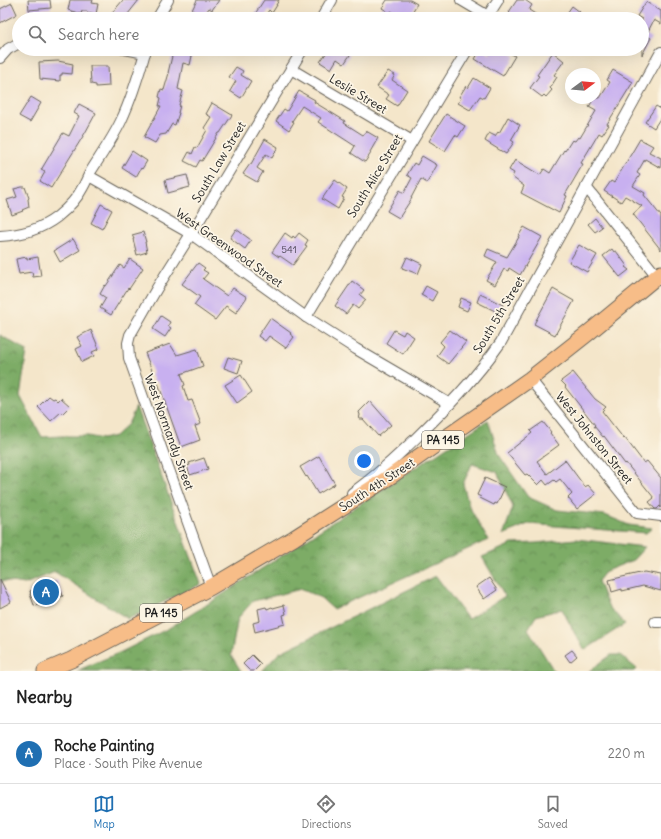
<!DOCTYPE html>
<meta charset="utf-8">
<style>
body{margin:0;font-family:Delius,sans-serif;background:#f6f6f6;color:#222}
.compass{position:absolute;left:565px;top:68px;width:36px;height:36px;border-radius:50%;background:#fff;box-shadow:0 4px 16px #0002;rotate:74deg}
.you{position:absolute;left:364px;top:461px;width:14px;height:14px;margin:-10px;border:3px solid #fff;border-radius:50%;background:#1a73e8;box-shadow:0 0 0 6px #1a73e833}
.badge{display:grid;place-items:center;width:26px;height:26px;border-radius:50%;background:#1f6fb2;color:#fff;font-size:13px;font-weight:700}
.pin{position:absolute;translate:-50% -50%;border:2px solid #fff;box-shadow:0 1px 4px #0006}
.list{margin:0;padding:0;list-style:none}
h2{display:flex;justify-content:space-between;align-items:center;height:52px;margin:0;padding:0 16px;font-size:17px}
h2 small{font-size:13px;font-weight:400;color:#767676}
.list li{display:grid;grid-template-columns:26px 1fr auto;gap:12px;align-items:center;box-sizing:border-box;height:60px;padding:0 16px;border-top:1px solid #e0e0e0}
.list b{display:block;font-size:15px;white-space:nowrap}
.list p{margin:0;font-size:13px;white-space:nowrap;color:#767676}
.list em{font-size:13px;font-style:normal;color:#767676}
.icon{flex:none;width:22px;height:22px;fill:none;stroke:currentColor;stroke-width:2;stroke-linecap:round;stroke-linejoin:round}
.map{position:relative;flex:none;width:661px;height:671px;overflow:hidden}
.search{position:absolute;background:#fff;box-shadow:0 4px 16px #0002;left:12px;right:12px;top:12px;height:44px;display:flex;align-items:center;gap:10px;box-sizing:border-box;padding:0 14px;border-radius:22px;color:#767676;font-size:15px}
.sheet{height:112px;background:#fff}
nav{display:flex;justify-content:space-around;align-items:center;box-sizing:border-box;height:56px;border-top:1px solid #e0e0e0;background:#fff;font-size:11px;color:#767676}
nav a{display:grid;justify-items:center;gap:2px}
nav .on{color:#1f6fb2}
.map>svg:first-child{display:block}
</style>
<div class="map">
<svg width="661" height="671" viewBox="0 0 661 671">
<defs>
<pattern id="forest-crowns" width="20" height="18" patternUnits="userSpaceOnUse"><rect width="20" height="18" fill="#7dac66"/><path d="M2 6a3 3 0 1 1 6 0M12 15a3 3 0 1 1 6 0" fill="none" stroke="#668b53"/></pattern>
</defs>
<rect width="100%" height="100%" fill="#fcf5e5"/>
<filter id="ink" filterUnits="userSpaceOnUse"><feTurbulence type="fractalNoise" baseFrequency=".025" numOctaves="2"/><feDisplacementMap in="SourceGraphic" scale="8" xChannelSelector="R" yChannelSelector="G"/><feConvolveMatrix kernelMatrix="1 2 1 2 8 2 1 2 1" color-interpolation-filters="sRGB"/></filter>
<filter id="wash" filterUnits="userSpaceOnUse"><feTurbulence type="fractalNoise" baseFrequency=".012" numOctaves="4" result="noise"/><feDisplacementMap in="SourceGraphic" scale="16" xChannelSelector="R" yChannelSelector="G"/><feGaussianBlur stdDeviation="0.9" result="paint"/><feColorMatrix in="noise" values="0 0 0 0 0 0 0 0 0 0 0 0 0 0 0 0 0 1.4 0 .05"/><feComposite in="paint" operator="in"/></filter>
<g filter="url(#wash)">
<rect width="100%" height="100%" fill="#f4e6ca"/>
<g fill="url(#forest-crowns)" stroke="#4c6441">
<path d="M 0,335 L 27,351 L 20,396 L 42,437 L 62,436 L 88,436 L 102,439 L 115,436 L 128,424 L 136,407 L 201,584 L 128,619 L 55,572 L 25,584 L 4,581 L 0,583 Z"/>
<path d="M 488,420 L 499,455 L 528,497 L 557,510 L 605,515 L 629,525 L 652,528 L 646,533 L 528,524 L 503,535 L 513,507 L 497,472 L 472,464 L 463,484 L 469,506 L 488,540 L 333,609 L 321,598 L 301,589 L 253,601 L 238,618 L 231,655 L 241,671 L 76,671 L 121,652 L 169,628 L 211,602 Z"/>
<path d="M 576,539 L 645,547 L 633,560 L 606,571 L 598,581 L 608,606 L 625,624 L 585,650 L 575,634 L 562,609 L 536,616 L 528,629 L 554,671 L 262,671 L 279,653 L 436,576 L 468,619 L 505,596 L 482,557 L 512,544 L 536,543 Z"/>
<path d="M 611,655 L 620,655 L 637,669 L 633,671 L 589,671 Z"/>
</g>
<g id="blocks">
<g fill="#c8b0f0">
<path d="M 28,0 L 50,0 L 51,8 L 29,10 Z"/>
<path d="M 70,0 L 93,0 L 92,3 L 98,4 L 96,14 L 87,12 L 87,11 L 82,11 L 81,14 L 68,10 Z"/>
<path d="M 123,0 L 139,0 L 124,19 L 119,19 L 112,13 Z"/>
<path d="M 197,0 L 219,0 L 212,10 L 209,8 L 203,17 L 192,10 Z"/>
<path d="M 264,0 L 279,0 L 276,5 L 277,5 L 272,13 L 269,10 L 263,19 L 255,14 Z"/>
<path d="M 387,0 L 410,0 L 417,4 L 408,19 L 405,19 L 391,11 L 390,13 L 382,8 Z"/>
<path d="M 517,0 L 525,0 L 532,5 L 529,10 L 543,19 L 506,19 L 510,13 L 509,12 Z"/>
<path d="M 646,2 L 661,11 L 661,24 L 654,20 L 646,35 L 651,38 L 642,55 L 642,19 L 637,16 Z"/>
<path d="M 12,3 L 17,14 L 0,23 L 0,9 Z"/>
<path d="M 572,6 L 580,12 L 575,19 L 567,13 Z"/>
<path d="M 329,49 L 342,49 L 350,55 L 344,64 L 337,59 L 331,69 L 320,62 Z"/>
<path d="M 481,49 L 490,54 L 493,49 L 503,49 L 515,56 L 503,76 L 475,59 Z"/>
<path d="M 173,52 L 192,56 L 190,65 L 183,63 L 178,89 L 183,91 L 179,105 L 180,105 L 178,113 L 179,113 L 175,125 L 172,124 L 166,134 L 160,135 L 155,143 L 144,137 L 161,106 L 159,106 L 161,98 L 159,97 L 161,89 L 164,90 L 169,73 L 168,73 Z"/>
<path d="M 553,52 L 564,61 L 554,75 L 557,77 L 550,88 L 552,90 L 546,97 L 544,95 L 542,97 L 530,88 L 539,76 L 537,75 Z"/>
<path d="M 58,61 L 73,64 L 72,74 L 62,73 L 62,75 L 60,75 L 60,81 L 40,79 L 39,62 Z"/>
<path d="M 90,66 L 108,66 L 109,86 L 96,87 L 96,85 L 91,84 Z"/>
<path d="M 236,67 L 243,71 L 241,75 L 251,81 L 241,98 L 230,91 L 236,81 L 229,77 Z"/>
<path d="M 613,70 L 633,82 L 607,124 L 609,125 L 602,135 L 599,133 L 581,163 L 583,164 L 565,195 L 567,196 L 559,213 L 521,193 L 524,186 L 512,177 L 514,173 L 509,170 L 515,160 L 540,175 L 544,169 L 550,173 L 564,150 L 565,151 L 572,140 L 575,141 L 578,137 L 580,138 L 596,111 L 589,107 L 594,98 L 600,98 L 610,82 L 607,80 Z"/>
<path d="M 388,71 L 395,75 L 392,80 L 407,90 L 397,106 L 386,99 L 389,95 L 377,87 Z"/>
<path d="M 474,78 L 490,88 L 484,98 L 480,96 L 470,110 L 458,103 L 461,98 L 459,97 L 466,86 L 468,88 Z"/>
<path d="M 299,91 L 315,100 L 314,102 L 345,121 L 344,123 L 363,135 L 366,131 L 378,138 L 370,152 L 371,153 L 365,162 L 351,153 L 355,146 L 318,122 L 321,118 L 302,106 L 292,121 L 294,122 L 289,130 L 276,121 L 284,109 L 287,111 Z"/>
<path d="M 31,97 L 41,103 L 30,122 L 19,116 Z"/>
<path d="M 212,103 L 232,115 L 220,133 L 219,133 L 202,161 L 200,160 L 196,167 L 184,161 L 189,152 L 192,154 L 195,147 L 197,148 L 207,130 L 204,128 L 211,117 L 206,114 Z"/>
<path d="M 79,104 L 96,113 L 85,133 L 51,188 L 40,181 L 45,172 L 41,170 L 63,133 L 69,136 L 79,116 L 74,113 Z"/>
<path d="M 656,106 L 661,109 L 661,117 L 654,128 L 645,122 Z"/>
<path d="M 446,114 L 465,126 L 458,137 L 455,135 L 445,151 L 429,141 Z"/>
<path d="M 508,117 L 520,125 L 511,140 L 514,142 L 506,154 L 485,141 L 489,133 L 495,136 L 498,132 L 499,133 Z"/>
<path d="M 265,139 L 278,147 L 272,158 L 266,154 L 257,168 L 263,172 L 257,182 L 243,174 L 250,164 L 251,164 Z"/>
<path d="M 640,139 L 653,146 L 649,152 L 661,158 L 661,168 L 645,159 L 637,173 L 640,175 L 633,186 L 645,193 L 644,195 L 661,216 L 661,250 L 633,214 L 642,206 L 625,196 L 621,202 L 604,191 L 611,181 L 614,183 Z"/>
<path d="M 132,151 L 147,161 L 142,169 L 141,168 L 136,177 L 122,168 Z"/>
<path d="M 422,156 L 437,165 L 427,183 L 421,179 L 411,198 L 412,198 L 399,218 L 387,211 L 400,190 L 404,193 L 412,178 L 407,175 L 414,163 L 417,165 Z"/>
<path d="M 187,175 L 190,187 L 168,193 L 165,180 Z"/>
<path d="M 335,180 L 347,189 L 342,197 L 344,198 L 338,209 L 322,199 Z"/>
<path d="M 22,187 L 25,187 L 29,198 L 28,199 L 29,207 L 22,210 L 23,211 L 12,215 L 7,200 L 17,197 L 14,189 Z"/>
<path d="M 101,204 L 112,210 L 102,229 L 91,223 Z"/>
<path d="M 595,218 L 602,227 L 595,232 L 588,224 Z"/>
<path d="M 524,227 L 542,237 L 520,275 L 509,268 L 508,271 L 504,269 L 495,285 L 486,280 L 497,262 L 485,256 L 488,249 L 507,257 L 519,237 L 518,237 Z"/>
<path d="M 236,229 L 251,240 L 245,249 L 230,238 Z"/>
<path d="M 143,232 L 146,242 L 145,242 L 147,252 L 137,255 L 133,239 L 134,239 L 132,235 Z"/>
<path d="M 285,233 L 292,238 L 293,236 L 295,238 L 299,233 L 308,240 L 305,245 L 307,246 L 293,265 L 280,256 L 279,257 L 272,252 Z"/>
<path d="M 73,239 L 80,250 L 60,262 L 54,251 Z"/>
<path d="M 579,245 L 597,255 L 587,272 L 569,262 Z"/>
<path d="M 612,249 L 614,252 L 616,251 L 627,266 L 625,267 L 629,270 L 620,277 L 603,256 Z"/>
<path d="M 27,257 L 27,259 L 38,257 L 41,276 L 33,277 L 32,272 L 19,274 L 16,259 Z"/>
<path d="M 407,257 L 422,264 L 418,274 L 402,268 Z"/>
<path d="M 130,259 L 143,268 L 129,289 L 128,288 L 111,315 L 100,308 L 106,298 L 100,294 L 105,285 L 106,286 L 120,265 L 124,268 Z"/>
<path d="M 198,263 L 205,268 L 203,270 L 208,273 L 203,279 L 227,296 L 233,288 L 247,297 L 236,313 L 226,306 L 215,320 L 194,305 L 200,297 L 182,284 Z"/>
<path d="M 352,281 L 364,290 L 360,295 L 366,300 L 358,309 L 353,305 L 346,314 L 335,306 Z"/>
<path d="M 426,286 L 437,292 L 432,301 L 421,295 Z"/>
<path d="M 553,289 L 574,301 L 555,335 L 534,324 Z"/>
<path d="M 480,294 L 503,305 L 499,313 L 477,302 Z"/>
<path d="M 461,298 L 471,302 L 467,311 L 458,307 Z"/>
<path d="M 161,316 L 170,322 L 168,326 L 171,328 L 165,337 L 153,329 Z"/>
<path d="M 270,318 L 291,333 L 290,334 L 294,337 L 286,348 L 269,336 L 265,341 L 258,336 Z"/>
<path d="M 91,330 L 99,349 L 92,352 L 94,356 L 82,362 L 76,349 L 82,346 L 77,337 Z"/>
<path d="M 394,330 L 403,335 L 405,331 L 414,337 L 403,354 L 386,343 Z"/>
<path d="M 450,330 L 466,342 L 448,364 L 437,356 L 444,346 L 440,342 Z"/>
<path d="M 170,344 L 177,355 L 197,349 L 203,366 L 181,374 L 185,385 L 183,386 L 188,401 L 192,400 L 201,424 L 195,426 L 200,440 L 181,447 L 157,380 L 154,382 L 151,374 L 153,373 L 145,353 Z"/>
<path d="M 228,357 L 242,361 L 238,373 L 224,368 Z"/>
<path d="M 573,372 L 595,399 L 606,407 L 602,411 L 624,439 L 625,438 L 644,463 L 647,461 L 661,478 L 661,508 L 660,506 L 657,509 L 655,509 L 649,502 L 654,498 L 626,463 L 625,464 L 604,436 L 603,437 L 594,426 L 595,425 L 565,387 L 566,386 L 561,381 Z"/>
<path d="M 241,375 L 252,392 L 237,403 L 225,385 Z"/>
<path d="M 49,396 L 53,399 L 55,398 L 58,401 L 61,398 L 70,406 L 62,414 L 61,412 L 51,421 L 38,407 Z"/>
<path d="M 370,401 L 391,425 L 378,436 L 363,419 L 359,419 L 360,415 L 359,412 Z"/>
<path d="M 543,422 L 551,432 L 550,433 L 559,445 L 537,461 L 547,474 L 565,460 L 585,487 L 588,485 L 596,494 L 577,509 L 568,498 L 572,494 L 560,479 L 556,482 L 554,480 L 547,485 L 543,480 L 538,485 L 527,474 L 525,475 L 507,453 L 532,433 L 530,431 Z"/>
<path d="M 319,456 L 335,484 L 318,494 L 307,476 L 306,477 L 300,467 Z"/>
<path d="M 204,458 L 208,469 L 190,475 L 187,466 L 190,465 L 189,463 Z"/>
<path d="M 485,478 L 505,487 L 497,504 L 495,503 L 494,505 L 480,498 L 481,497 L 477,495 Z"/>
<path d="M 644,572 L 661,575 L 661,591 L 643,586 L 622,591 L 622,589 L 612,592 L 609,580 Z"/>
<path d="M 489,578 L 497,590 L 484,599 L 476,587 Z"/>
<path d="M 0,579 L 11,602 L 0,608 Z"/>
<path d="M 57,580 L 63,596 L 36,606 L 35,605 L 34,605 L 30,594 L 31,594 L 30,591 Z"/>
<path d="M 284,605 L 286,614 L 283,615 L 285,624 L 255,632 L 253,623 L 260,621 L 258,609 L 266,607 L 267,609 L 272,607 L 273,608 Z"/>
<path d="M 572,650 L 577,656 L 570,662 L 565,655 Z"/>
<path d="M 252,655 L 261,664 L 254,671 L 250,671 L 243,664 Z"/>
</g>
</g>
</g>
<g filter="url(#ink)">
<use href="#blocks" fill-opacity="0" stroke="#686359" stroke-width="1"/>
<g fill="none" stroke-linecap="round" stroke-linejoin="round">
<defs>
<g id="minor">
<path d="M 461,0 L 488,16"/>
<path d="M 157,19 L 168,0"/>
<path d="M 321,19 L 332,0"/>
<path d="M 486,19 L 498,0"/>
<path d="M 125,49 L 145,53"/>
<path d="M 0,58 L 8,49 L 19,43"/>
<path d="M 291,69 L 412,141"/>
<path d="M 89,176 L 191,234 L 306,317 L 356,349 L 450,404"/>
<path d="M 586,187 L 660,280"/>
<path d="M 0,236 C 20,235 40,230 57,217 C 67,209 77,199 83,187 C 86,182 88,176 91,171 C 101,155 113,138 121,121 C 132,98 139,74 146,49"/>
<path d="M 306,317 L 468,49"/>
<path d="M 530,379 L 637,513 L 661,516"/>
<path d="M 352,493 C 375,477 395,458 415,439 C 447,408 476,378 501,342 L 661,52"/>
<path d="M 211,587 L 129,358 L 128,343 L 130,335 L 157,288 L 191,234 L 303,49"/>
<path d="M 655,622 L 661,622"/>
</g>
<path id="primary" d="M 45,671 L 71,660 L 211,587 L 294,538 L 391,476 L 530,379 L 587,334 L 661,273"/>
</defs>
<use href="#minor" stroke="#686359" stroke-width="12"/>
<use href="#primary" stroke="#686359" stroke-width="17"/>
<use href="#minor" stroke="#fff" stroke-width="10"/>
<use href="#primary" stroke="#f7bd88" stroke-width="15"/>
</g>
</g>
<g text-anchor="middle" stroke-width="3.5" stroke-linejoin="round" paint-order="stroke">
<g font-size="10" fill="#474151">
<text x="289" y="253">541</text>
</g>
<g fill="#fcf5e5" stroke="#5f5d58" stroke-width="1">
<rect x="422" y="431" width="42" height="18" rx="3"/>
<rect x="140" y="604" width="42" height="18" rx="3"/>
</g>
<g font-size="11" font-weight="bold" fill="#1c1c1c">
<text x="443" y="444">PA 145</text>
<text x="161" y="617">PA 145</text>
</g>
<g font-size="12" fill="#1c1c1c" stroke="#fcf5e5">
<text transform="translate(358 94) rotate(31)" y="4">Leslie Street</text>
<text transform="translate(219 162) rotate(-59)" y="4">South Law Street</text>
<text transform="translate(375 176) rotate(-59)" y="4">South Alice Street</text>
<text transform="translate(229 248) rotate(35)" y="4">West Greenwood Street</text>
<text transform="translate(499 315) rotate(-59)" y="4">South 5th Street</text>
<text transform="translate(169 432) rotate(70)" y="4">West Normandy Street</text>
<text transform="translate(594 438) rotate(51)" y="4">West Johnston Street</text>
<text transform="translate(377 485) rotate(-33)" y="4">South 4th Street</text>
</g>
</g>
</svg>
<svg class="compass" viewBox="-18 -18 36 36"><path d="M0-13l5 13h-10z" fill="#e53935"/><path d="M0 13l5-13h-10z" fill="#767676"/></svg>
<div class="you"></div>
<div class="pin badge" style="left:46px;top:592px">A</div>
<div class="search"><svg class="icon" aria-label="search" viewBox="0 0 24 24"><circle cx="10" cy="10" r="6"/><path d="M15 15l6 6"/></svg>Search here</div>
</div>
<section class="sheet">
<h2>Nearby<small></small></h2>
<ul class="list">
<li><span class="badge">A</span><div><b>Roche Painting</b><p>Place · South Pike Avenue</p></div><em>220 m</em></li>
</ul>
</section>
<nav>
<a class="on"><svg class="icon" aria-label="map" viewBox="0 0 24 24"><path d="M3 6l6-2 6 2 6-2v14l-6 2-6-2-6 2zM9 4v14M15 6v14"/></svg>Map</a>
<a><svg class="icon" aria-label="directions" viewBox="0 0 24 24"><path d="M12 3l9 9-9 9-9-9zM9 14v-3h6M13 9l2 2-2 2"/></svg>Directions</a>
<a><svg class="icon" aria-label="saved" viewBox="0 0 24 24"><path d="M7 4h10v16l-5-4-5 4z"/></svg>Saved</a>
</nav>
